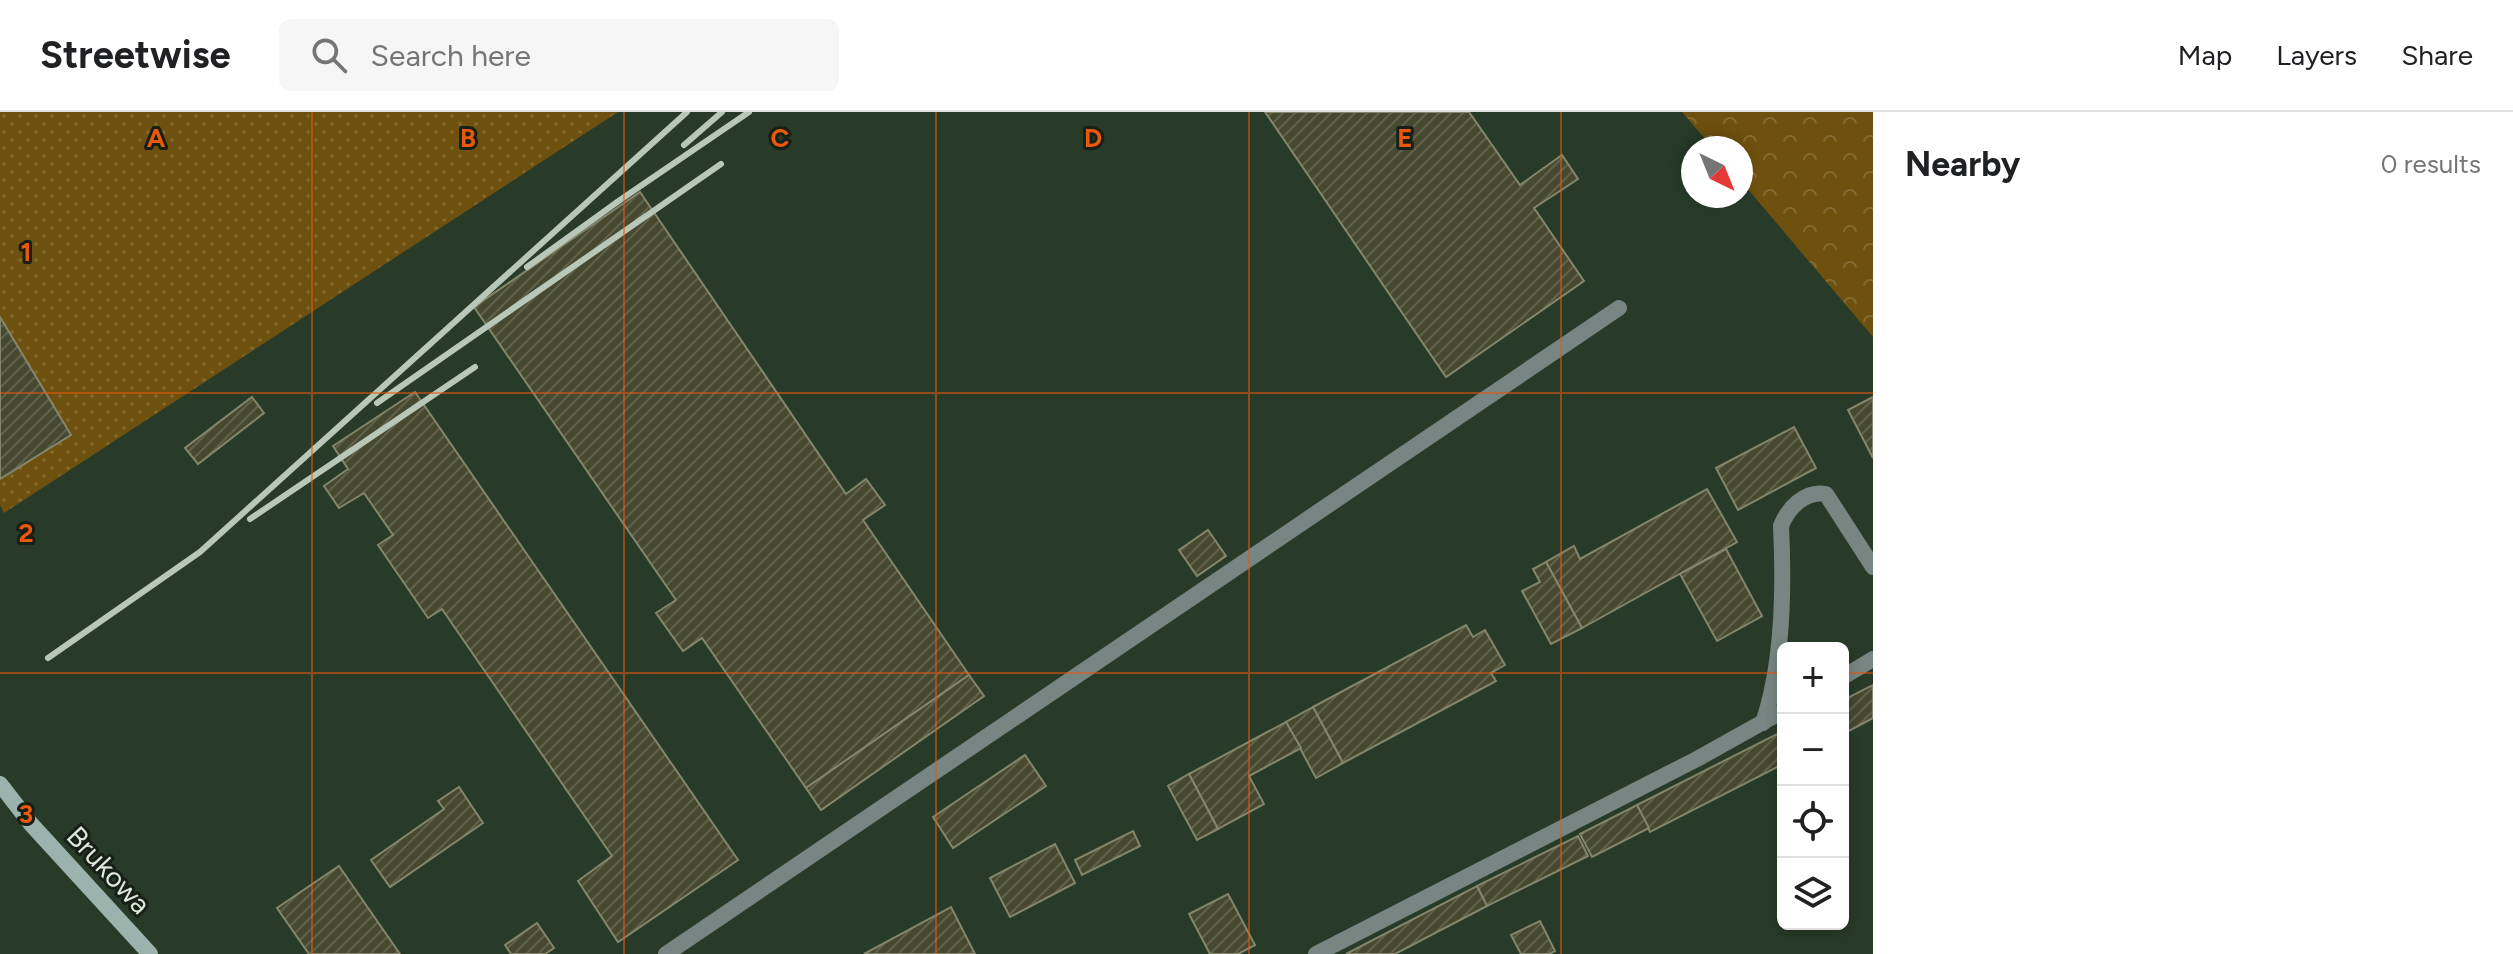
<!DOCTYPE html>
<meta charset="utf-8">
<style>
body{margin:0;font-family:Figtree,sans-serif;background:#f6f6f6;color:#202124}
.controls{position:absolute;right:24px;bottom:24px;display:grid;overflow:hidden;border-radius:12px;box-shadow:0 4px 12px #0003}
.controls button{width:72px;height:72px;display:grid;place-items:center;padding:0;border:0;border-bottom:2px solid #e0e0e0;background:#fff;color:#202124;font:40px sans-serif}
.compass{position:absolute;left:1681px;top:24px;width:72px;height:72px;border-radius:50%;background:#fff;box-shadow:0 4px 12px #0003;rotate:137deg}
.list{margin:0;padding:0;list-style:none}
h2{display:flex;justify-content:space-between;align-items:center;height:104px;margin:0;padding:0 32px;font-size:34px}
h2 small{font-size:26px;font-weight:400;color:#757577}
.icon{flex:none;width:44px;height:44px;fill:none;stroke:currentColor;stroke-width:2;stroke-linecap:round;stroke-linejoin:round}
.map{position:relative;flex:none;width:1873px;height:842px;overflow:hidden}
header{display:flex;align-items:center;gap:48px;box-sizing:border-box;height:112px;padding:0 40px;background:#fff;border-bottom:2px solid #e0e0e0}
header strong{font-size:38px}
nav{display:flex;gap:44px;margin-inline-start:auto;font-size:28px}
.search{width:560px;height:72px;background:#f6f6f6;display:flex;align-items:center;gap:20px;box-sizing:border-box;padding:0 28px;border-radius:12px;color:#757577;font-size:30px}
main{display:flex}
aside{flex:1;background:#fff}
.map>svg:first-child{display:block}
</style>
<header>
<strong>Streetwise</strong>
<div class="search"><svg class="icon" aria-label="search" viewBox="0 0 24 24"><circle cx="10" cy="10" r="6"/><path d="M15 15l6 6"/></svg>Search here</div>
<nav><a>Map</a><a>Layers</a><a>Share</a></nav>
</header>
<main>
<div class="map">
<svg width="1873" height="842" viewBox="0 0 1873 842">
<defs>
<pattern id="grass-dots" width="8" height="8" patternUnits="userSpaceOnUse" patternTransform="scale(2)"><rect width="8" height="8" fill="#6f510f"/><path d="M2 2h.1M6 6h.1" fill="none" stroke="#836a31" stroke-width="1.8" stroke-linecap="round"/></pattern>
<pattern id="forest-crowns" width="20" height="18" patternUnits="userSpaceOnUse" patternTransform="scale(2)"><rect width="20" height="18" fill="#6f510f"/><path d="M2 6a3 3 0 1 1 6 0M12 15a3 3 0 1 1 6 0" fill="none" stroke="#836a31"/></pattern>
<pattern id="building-hatch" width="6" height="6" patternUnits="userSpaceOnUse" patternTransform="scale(2)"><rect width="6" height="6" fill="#46482f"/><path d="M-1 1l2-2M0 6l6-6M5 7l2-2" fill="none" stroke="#60624d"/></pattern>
</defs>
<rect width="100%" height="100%" fill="#283b28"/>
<path fill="url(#grass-dots)" d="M 0,0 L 618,0 L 4,401 L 0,393 L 0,367 L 71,323 L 0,205 Z"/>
<path fill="url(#forest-crowns)" d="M 1682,0 L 1873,0 L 1873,225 L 1741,69 L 1741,36 L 1713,36 Z"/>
<g fill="url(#building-hatch)" stroke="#83866a" stroke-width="2">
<path d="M 1265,0 L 1469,0 L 1520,73 L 1562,43 L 1578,67 L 1534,96 L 1584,169 L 1446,265 Z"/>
<path d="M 640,80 L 846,382 L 866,367 L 885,393 L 863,408 L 969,563 L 806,676 L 702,526 L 683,539 L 656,501 L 676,488 L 474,195 Z"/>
<path d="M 0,205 L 71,323 L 0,367 Z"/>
<path d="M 415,280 L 738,748 L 618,830 L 578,769 L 612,744 L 442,497 L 428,506 L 378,433 L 393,423 L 364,381 L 339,396 L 324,374 L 348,357 L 333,334 Z"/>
<path d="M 252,285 L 264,301 L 198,352 L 185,336 Z"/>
<path d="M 1873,285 L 1873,346 L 1848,298 Z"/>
<path d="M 1794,315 L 1816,356 L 1738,398 L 1716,356 Z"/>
<path d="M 1707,377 L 1737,430 L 1582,516 L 1546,450 L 1574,434 L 1580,447 Z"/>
<path d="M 1208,418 L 1226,444 L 1197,464 L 1179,438 Z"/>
<path d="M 1726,437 L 1762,504 L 1717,529 L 1680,462 Z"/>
<path d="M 1546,450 L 1582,516 L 1551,532 L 1522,479 L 1540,470 L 1533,457 Z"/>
<path d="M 1466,513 L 1473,525 L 1485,518 L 1505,553 L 1491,561 L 1496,569 L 1343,651 L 1313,595 Z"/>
<path d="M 969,563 L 984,584 L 821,698 L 806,676 Z"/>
<path d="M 1873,573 L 1873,606 L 1843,622 L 1843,588 Z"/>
<path d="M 1313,595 L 1343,651 L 1316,666 L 1286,610 Z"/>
<path d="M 1286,610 L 1301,636 L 1249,664 L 1264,692 L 1218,717 L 1189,662 Z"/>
<path d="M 1783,619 L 1783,652 L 1650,720 L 1637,693 Z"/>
<path d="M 1025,643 L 1046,674 L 953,736 L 933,705 Z"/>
<path d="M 1189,662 L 1218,717 L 1197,728 L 1168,674 Z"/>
<path d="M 459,675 L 483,711 L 390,775 L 371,748 L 444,697 L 438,689 Z"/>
<path d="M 1637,693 L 1649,716 L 1592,745 L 1580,722 Z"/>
<path d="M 1133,719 L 1140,734 L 1082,763 L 1075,748 Z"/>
<path d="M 1578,724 L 1588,744 L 1487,794 L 1477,774 Z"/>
<path d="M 1055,732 L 1075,771 L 1010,805 L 990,766 Z"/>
<path d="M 339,754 L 400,842 L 309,842 L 277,796 Z"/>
<path d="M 1477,774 L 1487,794 L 1395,842 L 1346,842 Z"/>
<path d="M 1228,782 L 1255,833 L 1238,842 L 1210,842 L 1189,802 Z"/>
<path d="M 951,795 L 975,842 L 864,842 Z"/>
<path d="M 1540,809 L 1555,839 L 1549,842 L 1521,842 L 1511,823 Z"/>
<path d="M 537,811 L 554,836 L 545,842 L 511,842 L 505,833 Z"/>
</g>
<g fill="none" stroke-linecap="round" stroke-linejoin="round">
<g stroke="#778682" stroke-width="16">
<path d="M 1843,565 L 1873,547"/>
<path d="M 1763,611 C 1783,553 1784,475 1781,414 C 1788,396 1805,378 1826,382 L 1873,455"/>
<path d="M 666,842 L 1619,196"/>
<path d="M 1316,842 L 1697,647 L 1783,599"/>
</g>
<path stroke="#9cb3ad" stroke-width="16" d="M 0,672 L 31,712 L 150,842"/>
<g stroke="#b9c7b9" stroke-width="6">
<path d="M 684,33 L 722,0"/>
<path d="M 527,155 L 620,88 L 749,0"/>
<path d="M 377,291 L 721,52"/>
<path d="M 250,407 L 475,255"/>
<path d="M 48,546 L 200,440 L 687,0"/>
</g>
</g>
<path fill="none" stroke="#e8590c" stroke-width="2" stroke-opacity="0.55" d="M 312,0 L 312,842M 624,0 L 624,842M 936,0 L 936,842M 1249,0 L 1249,842M 1561,0 L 1561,842M 0,281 L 1873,281M 0,561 L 1783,561M 1843,561 L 1873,561"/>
<g text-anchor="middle" stroke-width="6" stroke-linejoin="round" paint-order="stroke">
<g font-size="28" fill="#dce8dc" stroke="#171f17">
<text transform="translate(109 758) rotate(47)" y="10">Brukowa</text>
</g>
</g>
<g font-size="26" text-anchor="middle" font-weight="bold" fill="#e8590c" stroke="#171f17" stroke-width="6" stroke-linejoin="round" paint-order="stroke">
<text x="156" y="35">A</text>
<text x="468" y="35">B</text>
<text x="780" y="35">C</text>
<text x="1093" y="35">D</text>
<text x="1405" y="35">E</text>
<text x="26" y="149">1</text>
<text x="26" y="430">2</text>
<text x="26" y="711">3</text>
</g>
</svg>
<div class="controls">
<button>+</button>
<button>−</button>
<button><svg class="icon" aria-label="locate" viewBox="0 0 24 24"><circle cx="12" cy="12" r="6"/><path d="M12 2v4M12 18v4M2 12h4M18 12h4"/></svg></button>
<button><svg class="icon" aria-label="layers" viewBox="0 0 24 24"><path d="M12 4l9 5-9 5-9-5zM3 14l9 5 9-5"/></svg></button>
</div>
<svg class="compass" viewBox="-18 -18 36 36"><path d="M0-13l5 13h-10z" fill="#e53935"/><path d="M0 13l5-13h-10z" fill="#757577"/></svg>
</div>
<aside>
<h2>Nearby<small>0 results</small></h2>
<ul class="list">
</ul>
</aside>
</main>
